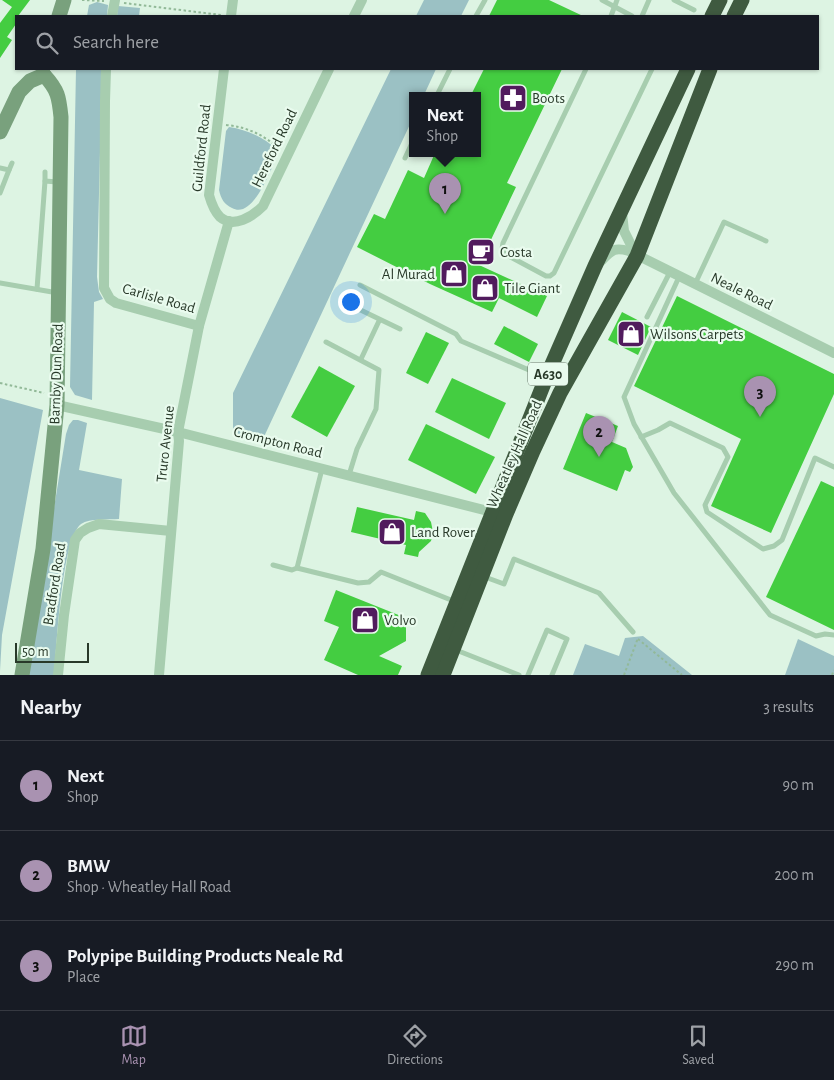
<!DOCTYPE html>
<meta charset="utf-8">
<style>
body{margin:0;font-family:"Alegreya Sans",sans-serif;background:#20242c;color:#f1f3f6}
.scale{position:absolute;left:15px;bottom:12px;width:74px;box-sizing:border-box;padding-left:5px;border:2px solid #283929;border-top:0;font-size:14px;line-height:18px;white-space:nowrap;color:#283929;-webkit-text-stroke:4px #e9fbee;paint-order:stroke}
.you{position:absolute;left:350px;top:301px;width:18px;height:18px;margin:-12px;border:4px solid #fff;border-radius:50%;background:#1a73e8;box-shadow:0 0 0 8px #1a73e833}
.badge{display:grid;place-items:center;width:32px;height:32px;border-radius:50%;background:#a992b1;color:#111;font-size:16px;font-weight:700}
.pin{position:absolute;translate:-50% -41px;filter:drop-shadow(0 1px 2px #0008)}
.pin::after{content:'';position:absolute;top:26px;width:18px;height:15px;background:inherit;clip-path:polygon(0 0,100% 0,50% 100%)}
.popup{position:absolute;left:409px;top:92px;width:72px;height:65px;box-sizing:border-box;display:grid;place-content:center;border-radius:0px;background:#171b24;filter:drop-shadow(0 1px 4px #0005);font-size:16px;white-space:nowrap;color:#9ea1a6}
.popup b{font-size:19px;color:#f1f3f6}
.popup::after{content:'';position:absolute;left:50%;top:100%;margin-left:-10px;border:10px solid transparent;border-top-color:#171b24}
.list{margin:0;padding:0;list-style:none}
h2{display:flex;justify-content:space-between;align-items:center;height:65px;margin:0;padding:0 20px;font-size:21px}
h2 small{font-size:16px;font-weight:400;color:#9ea1a6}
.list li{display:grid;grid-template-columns:32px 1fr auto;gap:15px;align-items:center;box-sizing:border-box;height:90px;padding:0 20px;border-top:1px solid #363941}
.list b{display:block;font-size:19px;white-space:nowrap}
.list p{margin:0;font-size:16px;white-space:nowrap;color:#9ea1a6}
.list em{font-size:16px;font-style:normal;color:#9ea1a6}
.icon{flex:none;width:28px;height:28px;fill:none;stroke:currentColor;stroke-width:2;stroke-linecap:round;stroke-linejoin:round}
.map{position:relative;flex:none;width:834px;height:675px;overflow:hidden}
.search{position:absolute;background:#171b24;box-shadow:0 1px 4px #0004;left:15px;right:15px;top:15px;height:55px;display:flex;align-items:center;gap:12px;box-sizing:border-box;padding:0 18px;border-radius:0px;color:#9ea1a6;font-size:19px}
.sheet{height:335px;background:#171b24}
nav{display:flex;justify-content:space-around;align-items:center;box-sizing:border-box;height:70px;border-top:1px solid #363941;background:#171b24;font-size:14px;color:#9ea1a6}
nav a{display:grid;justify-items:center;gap:2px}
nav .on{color:#a992b1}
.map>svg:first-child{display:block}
</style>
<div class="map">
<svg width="834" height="675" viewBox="0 0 834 675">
<rect width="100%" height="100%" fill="#ddf4e3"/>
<g fill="#9bc1c4">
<path d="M 424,0 L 469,0 L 461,16 L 416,16 Z"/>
<path d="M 97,2 L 108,5 L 107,16 L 87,16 L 89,5 Z"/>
<path d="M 118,6 L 140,8 L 139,16 L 117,16 Z"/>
<path d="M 76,69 L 102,69 L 97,277 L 99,292 L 103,299 L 94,302 L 92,400 L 75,395 L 70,387 Z"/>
<path d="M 391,69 L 436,69 L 424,95 L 412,95 L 412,120 L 262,441 L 233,434 L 233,393 Z"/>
<path d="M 229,127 C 248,130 264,137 278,151 L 278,154 C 271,169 253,220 232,208 C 224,204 221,199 219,190 L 226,131 Z"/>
<path d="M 0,398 L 43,410 L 2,635 L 0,671 Z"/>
<path d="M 73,420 L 78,420 L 87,423 L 79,470 L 122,479 L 119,519 C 108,520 90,518 81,524 C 61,540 57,647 54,675 L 27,675 L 66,434 L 69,425 Z"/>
<path d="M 643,636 L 692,675 L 573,675 L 585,644 L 619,656 L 625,638 Z"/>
<path d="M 798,639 L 834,656 L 834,675 L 785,675 Z"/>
</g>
<g fill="#44cd41">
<path d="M 2,0 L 30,0 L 18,16 L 16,16 L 16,24 L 7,37 L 12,40 L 0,58 L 0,23 L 12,7 Z"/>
<path d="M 497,0 L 549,0 L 583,16 L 489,16 Z"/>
<path d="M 484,69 L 562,69 L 507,183 L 516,187 L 479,265 L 547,296 L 537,317 L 499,298 L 492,312 L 430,284 L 357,247 L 374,214 L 385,219 L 408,170 L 424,178 L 435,153 L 478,153 L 478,95 L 471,95 Z"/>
<path d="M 677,296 L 834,374 L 834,394 L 771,533 L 711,506 L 741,439 L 634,386 Z"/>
<path d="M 622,312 L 651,327 L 638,355 L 608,340 Z"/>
<path d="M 504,326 L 538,344 L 529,362 L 494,344 Z"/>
<path d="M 426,332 L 449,343 L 428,384 L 406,373 Z"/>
<path d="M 319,366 L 355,386 L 327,437 L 291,417 Z"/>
<path d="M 452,378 L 506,403 L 489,439 L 435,412 Z"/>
<path d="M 586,413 L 618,426 L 612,442 L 626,448 L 633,467 L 630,472 L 625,470 L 617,491 L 563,469 Z"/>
<path d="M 426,424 L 495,457 L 476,494 L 408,460 Z"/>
<path d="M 821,481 L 834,487 L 834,630 L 766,597 Z"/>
<path d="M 357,507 L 414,520 L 416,511 L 425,513 L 431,522 L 433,532 L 431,541 L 419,552 L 418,557 L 404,554 L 406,545 L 351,532 Z"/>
<path d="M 336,590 L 406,618 L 406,641 L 379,656 L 402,666 L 398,675 L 358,675 L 324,660 L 339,627 L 324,621 Z"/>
</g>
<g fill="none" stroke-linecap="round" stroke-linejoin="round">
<g stroke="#92b998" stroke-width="2" stroke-dasharray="2.5 2.5" stroke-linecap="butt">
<path d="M 82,0 L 104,1"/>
<path d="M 124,3 L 221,15"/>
<path d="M 226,125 C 248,127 263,135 280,149"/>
<path d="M 0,383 L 44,393"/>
<path d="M 638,639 L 682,675"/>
<path d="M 624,675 L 638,638"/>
<path d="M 832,675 L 834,670"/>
</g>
<g stroke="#a7cdaf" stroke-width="5">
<path d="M 602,0 L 632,16"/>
<path d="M 674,0 L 694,10"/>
<path d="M 476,16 L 485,0"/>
<path d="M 611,16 L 617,0"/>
<path d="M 642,16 L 649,0"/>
<path d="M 586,69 L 503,243 L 502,249 L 505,254 L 546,276 L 550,276 L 554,273 L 652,69"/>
<path d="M 437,95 L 450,69"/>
<path d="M 405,158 L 412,143"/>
<path d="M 0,168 L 9,170 L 0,193"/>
<path d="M 9,170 L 12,163"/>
<path d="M 45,181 L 45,172"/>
<path d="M 679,277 L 624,397 L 634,424 L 674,493 L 770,615 L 816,636 L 825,634 L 834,635"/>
<path d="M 0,283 L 58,293"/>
<path d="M 695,284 L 724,222 L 766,241"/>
<path d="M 360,285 L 456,334 L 461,341 L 543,376"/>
<path d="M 37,289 L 45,181 L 57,182"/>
<path d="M 346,303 L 400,329"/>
<path d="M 647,317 L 670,272"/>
<path d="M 326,342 L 379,370 L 376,409 L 357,449 L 349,475"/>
<path d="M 361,359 L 379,321"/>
<path d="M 641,437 L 658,430 L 670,423 L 723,448 L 728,457 L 705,505 L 707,512 L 763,549 L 774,546 L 782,540 L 815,458 L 834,467"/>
<path d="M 273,565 L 292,570 L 297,568 L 322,469"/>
<path d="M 297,568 L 358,583 L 369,582 L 381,572 L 456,602"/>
<path d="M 485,577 L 504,584 L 514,559 L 599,593 L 633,632"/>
<path d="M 456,650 L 519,675"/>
<path d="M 528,675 L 547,630 L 567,639 L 552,675"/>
</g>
<g stroke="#a7cdaf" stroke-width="10">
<path d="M 112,16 L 115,0"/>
<path d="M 231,16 L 233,0"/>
<path d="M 354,16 L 362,0"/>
<path d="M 106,69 L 105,101 L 104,288 L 110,299 L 116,303 L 199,326"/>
<path d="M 224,69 L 209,195 C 211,202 214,211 220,217 C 234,229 253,216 263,206 L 329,69"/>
<path d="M 622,213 L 624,231 L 636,255"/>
<path d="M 601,261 C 612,250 614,247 629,251 L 834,353"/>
<path d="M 57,405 L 178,432 L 492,512"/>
<path d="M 58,675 L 64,615 L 75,540 L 80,533 L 88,528 L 99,524 L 171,531"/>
<path d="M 159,675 L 179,441 L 178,432 L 199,326 L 229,221"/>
</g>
<g stroke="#79a17d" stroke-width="15">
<path d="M 59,16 L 64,0"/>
<path d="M 0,132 L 19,92 L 30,81 L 44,75"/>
<path d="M 22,675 L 43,549 L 57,405 L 61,117 C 59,97 58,90 44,75"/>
</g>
<g stroke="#3f5a40" stroke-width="15">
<path d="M 712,16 L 720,0"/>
<path d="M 734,16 L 742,0"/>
<path d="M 428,675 L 546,378 L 595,266 L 688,69"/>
<path d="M 443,675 L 506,514 L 533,451 L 560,393 L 637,256 L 710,69"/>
</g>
</g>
<defs>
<symbol id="pharmacy-square" viewBox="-11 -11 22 22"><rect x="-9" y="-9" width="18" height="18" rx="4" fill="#511b5d" stroke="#e9fbee"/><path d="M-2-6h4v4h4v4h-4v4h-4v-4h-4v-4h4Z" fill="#fff"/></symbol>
<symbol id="cafe-square" viewBox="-11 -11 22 22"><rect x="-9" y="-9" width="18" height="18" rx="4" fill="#511b5d" stroke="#e9fbee"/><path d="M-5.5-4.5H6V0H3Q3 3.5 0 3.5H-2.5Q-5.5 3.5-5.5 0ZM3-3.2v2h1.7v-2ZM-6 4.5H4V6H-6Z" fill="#fff"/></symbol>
<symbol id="shop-square" viewBox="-11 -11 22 22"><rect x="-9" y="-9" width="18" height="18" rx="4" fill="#511b5d" stroke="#e9fbee"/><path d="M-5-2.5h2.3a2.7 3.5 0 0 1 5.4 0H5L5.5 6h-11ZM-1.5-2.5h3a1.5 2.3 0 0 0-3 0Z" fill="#fff"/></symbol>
</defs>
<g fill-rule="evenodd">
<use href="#pharmacy-square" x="497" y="82" width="32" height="32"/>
<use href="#cafe-square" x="465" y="236" width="32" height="32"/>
<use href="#shop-square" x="438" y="258" width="32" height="32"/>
<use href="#shop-square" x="469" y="272" width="32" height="32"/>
<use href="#shop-square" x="615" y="318" width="32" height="32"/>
<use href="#shop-square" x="376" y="516" width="32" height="32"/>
<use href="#shop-square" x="349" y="604" width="32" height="32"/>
</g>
<g text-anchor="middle" stroke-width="4.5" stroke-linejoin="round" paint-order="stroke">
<rect fill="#e9fbee" stroke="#627364" stroke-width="1" x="528" y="362.5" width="40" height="23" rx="4"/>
<g font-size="14" font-weight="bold" fill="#283929">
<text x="548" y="379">A630</text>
</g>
<g font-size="15" fill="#283929" stroke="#e9fbee" text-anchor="start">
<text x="532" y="103">Boots</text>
<text x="500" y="257">Costa</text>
<text x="435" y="279" text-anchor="end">Al Murad</text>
<text x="504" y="293">Tile Giant</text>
<text x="650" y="339">Wilsons Carpets</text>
<text x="411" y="537">Land Rover</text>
<text x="384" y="625">Volvo</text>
</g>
<g font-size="15" fill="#283929" stroke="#e9fbee">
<text transform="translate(201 148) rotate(-84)" y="5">Guildford Road</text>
<text transform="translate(274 148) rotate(-64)" y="5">Hereford Road</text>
<text transform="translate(742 291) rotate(26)" y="5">Neale Road</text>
<text transform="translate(159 298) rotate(16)" y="5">Carlisle Road</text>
<text transform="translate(56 374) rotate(-88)" y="5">Barnby Dun Road</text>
<text transform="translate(278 442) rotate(14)" y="5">Crompton Road</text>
<text transform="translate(165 444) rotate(-84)" y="5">Truro Avenue</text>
<text transform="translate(514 454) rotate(-66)" y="5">Wheatley Hall Road</text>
<text transform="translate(54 584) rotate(-81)" y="5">Bradford Road</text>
</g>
</g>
</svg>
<div class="scale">50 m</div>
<div class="you"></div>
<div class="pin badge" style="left:445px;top:214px">1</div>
<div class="popup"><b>Next</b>Shop</div>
<div class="pin badge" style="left:599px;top:457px">2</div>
<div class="pin badge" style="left:760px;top:417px">3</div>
<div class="search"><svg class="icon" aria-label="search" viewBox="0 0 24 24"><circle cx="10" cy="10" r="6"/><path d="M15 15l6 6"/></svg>Search here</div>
</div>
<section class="sheet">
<h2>Nearby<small>3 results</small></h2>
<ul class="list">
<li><span class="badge">1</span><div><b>Next</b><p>Shop</p></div><em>90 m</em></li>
<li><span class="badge">2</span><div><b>BMW</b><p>Shop · Wheatley Hall Road</p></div><em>200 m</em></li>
<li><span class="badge">3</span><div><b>Polypipe Building Products Neale Rd</b><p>Place</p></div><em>290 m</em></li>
</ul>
</section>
<nav>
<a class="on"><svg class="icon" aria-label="map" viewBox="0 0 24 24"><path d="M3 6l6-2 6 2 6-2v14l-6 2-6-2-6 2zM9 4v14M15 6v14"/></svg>Map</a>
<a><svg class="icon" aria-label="directions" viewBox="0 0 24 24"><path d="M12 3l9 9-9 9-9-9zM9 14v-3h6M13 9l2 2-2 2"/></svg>Directions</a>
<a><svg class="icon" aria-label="saved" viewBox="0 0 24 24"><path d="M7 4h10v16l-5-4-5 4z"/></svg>Saved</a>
</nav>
